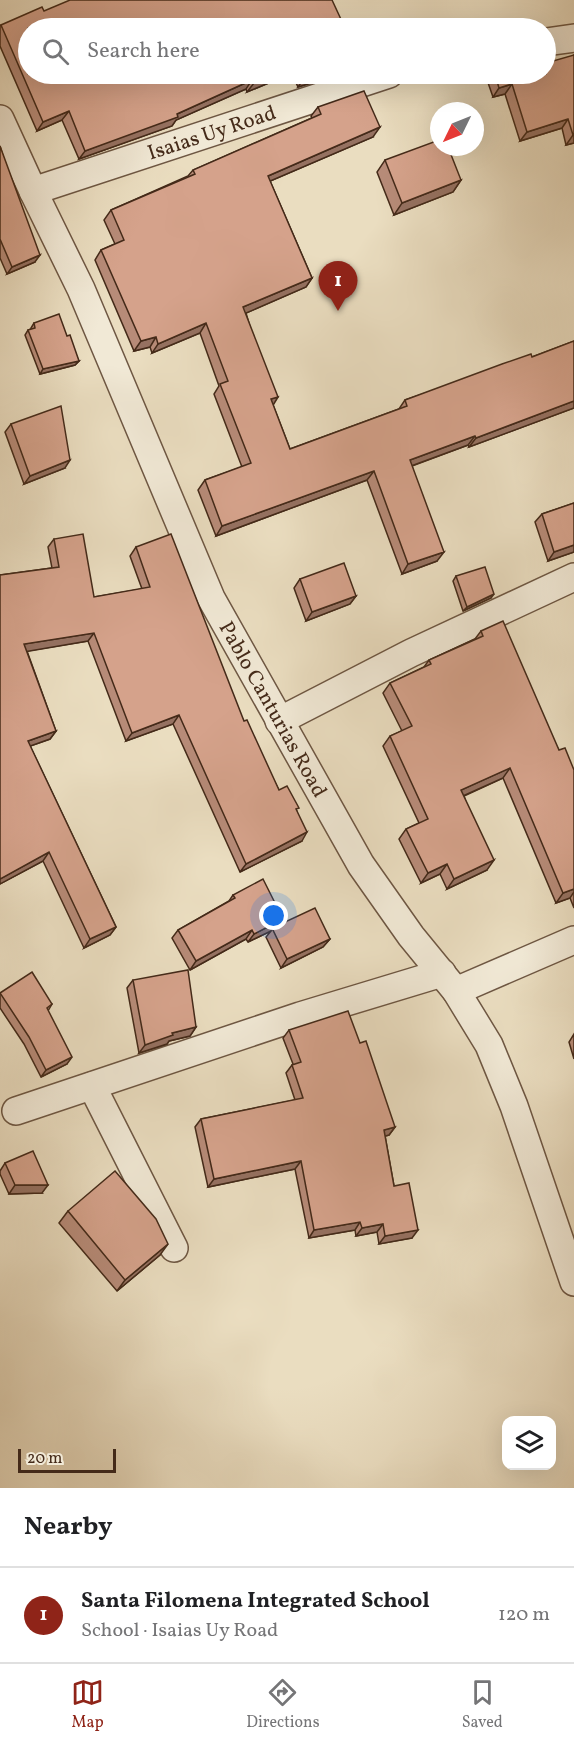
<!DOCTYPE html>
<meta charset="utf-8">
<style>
body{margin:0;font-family:Vollkorn,serif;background:#f2f2f2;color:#202124}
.controls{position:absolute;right:18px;bottom:18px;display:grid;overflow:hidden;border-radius:12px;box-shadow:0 6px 24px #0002}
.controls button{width:54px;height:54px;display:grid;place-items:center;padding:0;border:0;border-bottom:2px solid #e0e0e0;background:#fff;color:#202124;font:30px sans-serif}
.compass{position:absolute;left:430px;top:102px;width:54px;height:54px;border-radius:50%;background:#fff;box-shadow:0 6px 24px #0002;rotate:227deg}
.scale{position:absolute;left:18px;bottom:15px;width:98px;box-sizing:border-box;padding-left:6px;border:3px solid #442a19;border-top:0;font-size:16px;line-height:21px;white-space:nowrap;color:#442a19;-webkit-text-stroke:4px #f1e9d6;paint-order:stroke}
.you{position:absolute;left:274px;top:916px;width:21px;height:21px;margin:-15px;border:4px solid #fff;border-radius:50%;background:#1a73e8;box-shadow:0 0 0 9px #1a73e833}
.badge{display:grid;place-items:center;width:39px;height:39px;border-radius:50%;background:#8f2418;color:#fff;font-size:20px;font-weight:700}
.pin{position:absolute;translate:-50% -50px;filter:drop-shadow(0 2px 3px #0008)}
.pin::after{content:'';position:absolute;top:32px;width:21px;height:18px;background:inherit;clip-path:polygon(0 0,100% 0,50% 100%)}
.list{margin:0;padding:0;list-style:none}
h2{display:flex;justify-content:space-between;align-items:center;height:78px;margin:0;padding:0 24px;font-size:26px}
h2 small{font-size:20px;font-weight:400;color:#757577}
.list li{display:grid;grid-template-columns:39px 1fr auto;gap:18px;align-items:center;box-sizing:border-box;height:96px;padding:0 24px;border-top:2px solid #e0e0e0}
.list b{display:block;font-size:22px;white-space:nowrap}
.list p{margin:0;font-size:20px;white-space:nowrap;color:#757577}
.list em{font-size:20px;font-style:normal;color:#757577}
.icon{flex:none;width:33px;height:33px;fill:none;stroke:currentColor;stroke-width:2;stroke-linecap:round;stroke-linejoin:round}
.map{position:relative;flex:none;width:574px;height:1488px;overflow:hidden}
.search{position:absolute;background:#fff;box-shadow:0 6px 24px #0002;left:18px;right:18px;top:18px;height:66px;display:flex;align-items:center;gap:15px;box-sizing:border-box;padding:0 21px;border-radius:33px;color:#757577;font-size:22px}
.sheet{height:174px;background:#fff}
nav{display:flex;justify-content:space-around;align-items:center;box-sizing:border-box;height:84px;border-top:2px solid #e0e0e0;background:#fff;font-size:16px;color:#757577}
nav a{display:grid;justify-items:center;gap:3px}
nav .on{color:#8f2418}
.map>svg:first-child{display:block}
</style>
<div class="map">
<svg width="574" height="1488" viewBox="0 0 574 1488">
<rect width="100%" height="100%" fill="#eaddc0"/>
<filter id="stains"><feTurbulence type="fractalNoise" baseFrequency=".00333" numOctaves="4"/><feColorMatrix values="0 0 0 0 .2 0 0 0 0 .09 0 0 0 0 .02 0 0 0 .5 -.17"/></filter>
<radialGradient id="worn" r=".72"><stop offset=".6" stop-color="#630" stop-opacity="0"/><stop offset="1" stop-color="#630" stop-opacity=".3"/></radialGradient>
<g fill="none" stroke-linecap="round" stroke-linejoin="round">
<defs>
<g id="street">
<path d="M 546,42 L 574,38"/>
<path id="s1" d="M 0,119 L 33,191 L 81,289 L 211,598 L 361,865 L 411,936 L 456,991 L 489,1045 L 514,1106 L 574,1282"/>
<path id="s2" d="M 33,191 L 389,74"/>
<path d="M 279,721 L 411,653 L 574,577"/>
<path d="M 456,991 L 574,940"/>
<path d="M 92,1086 L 174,1248"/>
<path d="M 16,1111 L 300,1016 L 442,973"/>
</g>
</defs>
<use href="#street" stroke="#6e5743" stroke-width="30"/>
<use href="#street" stroke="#f1e9d6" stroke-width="27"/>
</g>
<g fill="#b78b78" stroke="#442a19" stroke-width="1.5">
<path d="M 1,25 L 28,74 L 290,74 L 247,92 L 246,89 L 176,120 L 172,126 L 79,159 L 62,120 L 37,131 L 0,46 L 0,26 Z"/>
<path d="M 574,55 L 574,143 L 566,145 L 562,128 L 520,141 L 505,94 L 493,97 L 485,74 L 546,74 Z"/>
<path d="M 292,74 L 340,74 L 298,87 Z"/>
<path d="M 318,107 L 373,137 L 270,181 L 312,278 L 306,287 L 246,313 L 273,405 L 290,449 L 399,409 L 405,400 L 532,357 L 574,341 L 574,408 L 469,447 L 468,445 L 412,466 L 437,561 L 402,574 L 367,480 L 216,536 L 198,490 L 205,480 L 242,467 L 214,394 L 219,386 L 200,333 L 152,353 L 150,347 L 134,351 L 95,260 L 101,250 L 115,244 L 104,220 L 111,210 L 188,176 L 193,170 L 312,118 L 311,116 Z"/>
<path d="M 0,146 L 35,262 L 7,274 L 0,258 Z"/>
<path d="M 385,160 L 461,180 L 453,192 L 394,215 L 377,172 Z"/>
<path d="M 34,323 L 67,336 L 79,361 L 75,365 L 40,374 L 25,335 L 28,330 L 31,329 L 31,328 Z"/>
<path d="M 11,424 L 65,468 L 24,484 L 5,432 Z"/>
<path d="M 574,503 L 574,552 L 548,561 L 535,522 L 542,514 Z"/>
<path d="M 54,539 L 94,597 L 142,589 L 130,556 L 136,547 L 244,721 L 279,790 L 297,811 L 302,841 L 240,872 L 173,724 L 126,741 L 88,641 L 27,651 L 56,731 L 50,739 L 30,746 L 116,927 L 110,935 L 84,948 L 43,861 L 0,884 L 0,575 L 52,568 L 48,547 Z"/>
<path d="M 456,576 L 491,598 L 463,611 L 453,581 Z"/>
<path d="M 300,579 L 356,596 L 350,604 L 306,621 L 294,588 Z"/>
<path d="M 481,631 L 559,750 L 574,770 L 574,908 L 570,898 L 556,903 L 503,778 L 464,796 L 487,870 L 447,889 L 440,874 L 421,883 L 399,839 L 406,829 L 419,823 L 383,746 L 390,736 L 402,731 L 383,693 L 390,683 L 424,667 L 429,660 L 475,639 Z"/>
<path d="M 233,895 L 283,919 L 279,925 L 330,939 L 323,947 L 281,968 L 266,937 L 271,931 L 248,942 L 246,939 L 190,970 L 172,938 L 178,930 L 229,901 Z"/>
<path d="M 133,980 L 196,1027 L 190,1036 L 169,1041 L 167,1044 L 139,1053 L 127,988 Z"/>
<path d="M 0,993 L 52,1004 L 48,1011 L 67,1064 L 41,1077 L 24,1044 L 0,1008 Z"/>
<path d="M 289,1030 L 395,1127 L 389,1135 L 385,1136 L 394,1186 L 412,1238 L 379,1244 L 377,1232 L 356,1236 L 355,1230 L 309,1238 L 295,1169 L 208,1187 L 195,1127 L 201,1119 L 295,1100 L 286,1073 L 292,1065 L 293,1064 L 283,1038 Z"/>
<path d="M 574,1034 L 574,1059 L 569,1042 Z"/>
<path d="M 5,1163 L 42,1193 L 9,1194 L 0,1174 L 0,1171 Z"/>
<path d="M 68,1211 L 160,1255 L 117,1291 L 59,1223 Z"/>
</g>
<g fill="#957161" stroke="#442a19" stroke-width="1.5">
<path d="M 276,74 L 290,74 L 247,92 L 254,83 Z"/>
<path d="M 319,74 L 340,74 L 298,87 L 304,78 Z"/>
<path d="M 252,80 L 246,89 L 176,120 L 172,126 L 79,159 L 85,151 L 177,114 Z"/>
<path d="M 512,84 L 505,94 L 493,97 L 499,88 Z"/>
<path d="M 69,111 L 62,120 L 37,131 L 43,122 Z"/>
<path d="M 568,119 L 562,128 L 520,141 L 527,132 Z"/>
<path d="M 380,127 L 373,137 L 261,185 L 268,176 Z"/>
<path d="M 573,135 L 574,135 L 574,143 L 566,145 Z"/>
<path d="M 461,180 L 453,192 L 394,215 L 402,203 Z"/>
<path d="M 40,255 L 35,262 L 7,274 L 12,267 Z"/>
<path d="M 312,278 L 306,287 L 237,317 L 243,307 Z"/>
<path d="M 206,323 L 200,333 L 152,353 L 158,344 Z"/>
<path d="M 156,337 L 150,347 L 134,351 L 141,341 Z"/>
<path d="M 79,361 L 75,365 L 40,374 L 43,369 Z"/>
<path d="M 278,397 L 272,407 L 271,399 Z"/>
<path d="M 574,401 L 574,408 L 469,447 L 476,438 Z"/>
<path d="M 475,436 L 468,445 L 403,469 L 410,460 Z"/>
<path d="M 70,460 L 65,468 L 24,484 L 30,476 Z"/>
<path d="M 374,471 L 367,480 L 216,536 L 222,526 Z"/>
<path d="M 574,545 L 574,552 L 548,561 L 554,552 Z"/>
<path d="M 444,552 L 437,561 L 402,574 L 408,564 Z"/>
<path d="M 494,594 L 491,598 L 463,611 L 467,607 Z"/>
<path d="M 356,596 L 350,604 L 306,621 L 312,612 Z"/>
<path d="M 94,633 L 88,641 L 18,653 L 24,644 Z"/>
<path d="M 179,715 L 173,724 L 126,741 L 132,733 Z"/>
<path d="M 56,731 L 50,739 L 22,749 L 28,741 Z"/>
<path d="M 510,768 L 503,778 L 454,800 L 461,790 Z"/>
<path d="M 307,832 L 302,841 L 240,872 L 246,864 Z"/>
<path d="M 49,852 L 43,861 L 0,884 L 0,879 Z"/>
<path d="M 494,860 L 487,870 L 447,889 L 454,879 Z"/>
<path d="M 447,864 L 440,874 L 421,883 L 428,873 Z"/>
<path d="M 574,889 L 574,892 L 570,898 L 556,903 L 563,893 Z"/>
<path d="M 283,919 L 277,927 L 272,928 L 271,931 L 248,942 L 254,934 Z"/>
<path d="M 116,927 L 110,935 L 84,948 L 90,939 Z"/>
<path d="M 252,930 L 246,939 L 190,970 L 196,961 Z"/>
<path d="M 330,939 L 323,947 L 281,968 L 287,959 Z"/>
<path d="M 196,1027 L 190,1036 L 169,1041 L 167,1044 L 139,1053 L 145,1045 L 172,1033 Z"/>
<path d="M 72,1057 L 67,1064 L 41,1077 L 46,1070 Z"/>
<path d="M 395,1127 L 389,1135 L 378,1138 L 384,1130 Z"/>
<path d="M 301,1161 L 295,1169 L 208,1187 L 214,1179 Z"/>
<path d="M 15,1185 L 48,1185 L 42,1193 L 9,1194 Z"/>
<path d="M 360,1222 L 355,1230 L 309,1238 L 314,1230 Z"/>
<path d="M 383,1224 L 377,1232 L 356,1236 L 362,1228 Z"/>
<path d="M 418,1230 L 412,1238 L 379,1244 L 385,1236 Z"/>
<path d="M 168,1244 L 160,1255 L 117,1291 L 125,1280 Z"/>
</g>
<g fill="#d5a28b" stroke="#442a19" stroke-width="1.5">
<path d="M 70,0 L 332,0 L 345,28 L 28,28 L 28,74 L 276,74 L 254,83 L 252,80 L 177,114 L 178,117 L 85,151 L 69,111 L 43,122 L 1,25 L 42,7 L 44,11 Z"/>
<path d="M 574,55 L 574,135 L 573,135 L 568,119 L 527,132 L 512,84 L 499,88 L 495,74 L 546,74 L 546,63 Z"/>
<path d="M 302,74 L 319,74 L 304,78 Z"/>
<path d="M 364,91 L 380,127 L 268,176 L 312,278 L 243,307 L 278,397 L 271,399 L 290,449 L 407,406 L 405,400 L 502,364 L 531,354 L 532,357 L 574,341 L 574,401 L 476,438 L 475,436 L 410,460 L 444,552 L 408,564 L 374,471 L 222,526 L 205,480 L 251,463 L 220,384 L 228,381 L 206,323 L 158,344 L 156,337 L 141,341 L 101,250 L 124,240 L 111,210 L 195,174 L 193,170 L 321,114 L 318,107 Z"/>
<path d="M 439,140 L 439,147 L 448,147 L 461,180 L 402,203 L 385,160 Z"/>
<path d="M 0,146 L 40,255 L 12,267 L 0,239 Z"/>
<path d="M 59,314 L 67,336 L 70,335 L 79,361 L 43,369 L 28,330 L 35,328 L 34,323 Z"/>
<path d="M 61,406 L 70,460 L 30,476 L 11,424 Z"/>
<path d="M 574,503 L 574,545 L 554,552 L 542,514 Z"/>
<path d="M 83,534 L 94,597 L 150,587 L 136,547 L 171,534 L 244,721 L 247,720 L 279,790 L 287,786 L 299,808 L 296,809 L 307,832 L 246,864 L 179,715 L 132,733 L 94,633 L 24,644 L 56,731 L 28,741 L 116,927 L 90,939 L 49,852 L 0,879 L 0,575 L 59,567 L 54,539 Z"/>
<path d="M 344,563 L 356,596 L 312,612 L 300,579 Z"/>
<path d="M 485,567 L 494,594 L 467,607 L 456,576 Z"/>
<path d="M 503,621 L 559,750 L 565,748 L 574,770 L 574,889 L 563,893 L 510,768 L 461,790 L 494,860 L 454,879 L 447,864 L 428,873 L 406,829 L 428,819 L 390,736 L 412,726 L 390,683 L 431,664 L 429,660 L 483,636 L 481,631 Z"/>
<path d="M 263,879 L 283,919 L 254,934 L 252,930 L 196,961 L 178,930 L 235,898 L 233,895 Z"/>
<path d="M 315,908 L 330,939 L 287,959 L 272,928 Z"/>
<path d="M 188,970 L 196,1027 L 172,1033 L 173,1035 L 145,1045 L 133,980 Z"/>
<path d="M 32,972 L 52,1004 L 47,1008 L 72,1057 L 46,1070 L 29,1037 L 0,993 Z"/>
<path d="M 348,1011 L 360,1043 L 366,1041 L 395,1127 L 384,1130 L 394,1186 L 409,1183 L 418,1230 L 385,1236 L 383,1224 L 362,1228 L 360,1222 L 314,1230 L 301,1161 L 214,1179 L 201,1119 L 303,1098 L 292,1065 L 301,1062 L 289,1030 Z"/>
<path d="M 33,1151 L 48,1185 L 15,1185 L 5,1163 Z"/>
<path d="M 115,1171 L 156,1219 L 168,1244 L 125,1280 L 68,1211 Z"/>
</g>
<g text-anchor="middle" stroke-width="4.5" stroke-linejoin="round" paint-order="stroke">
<g font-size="21" fill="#442a19" stroke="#f1e9d6">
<text dy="7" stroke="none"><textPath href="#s2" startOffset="188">Isaias Uy Road</textPath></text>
<text dy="7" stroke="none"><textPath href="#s1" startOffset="651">Pablo Canturias Road</textPath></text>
</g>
</g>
<rect width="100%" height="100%" filter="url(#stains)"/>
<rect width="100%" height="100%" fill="url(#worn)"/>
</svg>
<div class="controls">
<button><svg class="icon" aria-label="layers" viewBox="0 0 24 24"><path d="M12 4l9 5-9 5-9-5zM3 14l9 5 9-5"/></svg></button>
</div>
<svg class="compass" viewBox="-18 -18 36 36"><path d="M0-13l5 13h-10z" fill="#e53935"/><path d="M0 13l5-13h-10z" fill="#757577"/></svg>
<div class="scale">20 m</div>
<div class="you"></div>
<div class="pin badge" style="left:338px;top:311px">1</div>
<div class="search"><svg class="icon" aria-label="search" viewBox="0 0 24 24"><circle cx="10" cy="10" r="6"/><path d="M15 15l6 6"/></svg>Search here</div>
</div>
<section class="sheet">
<h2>Nearby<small></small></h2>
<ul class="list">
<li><span class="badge">1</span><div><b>Santa Filomena Integrated School</b><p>School · Isaias Uy Road</p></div><em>120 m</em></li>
</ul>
</section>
<nav>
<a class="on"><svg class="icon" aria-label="map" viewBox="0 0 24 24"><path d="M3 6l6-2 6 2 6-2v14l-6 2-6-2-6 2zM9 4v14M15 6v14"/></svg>Map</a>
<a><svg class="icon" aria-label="directions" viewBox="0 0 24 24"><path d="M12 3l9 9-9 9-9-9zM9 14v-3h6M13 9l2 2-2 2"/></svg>Directions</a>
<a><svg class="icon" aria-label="saved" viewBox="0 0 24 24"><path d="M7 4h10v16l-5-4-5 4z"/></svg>Saved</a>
</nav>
